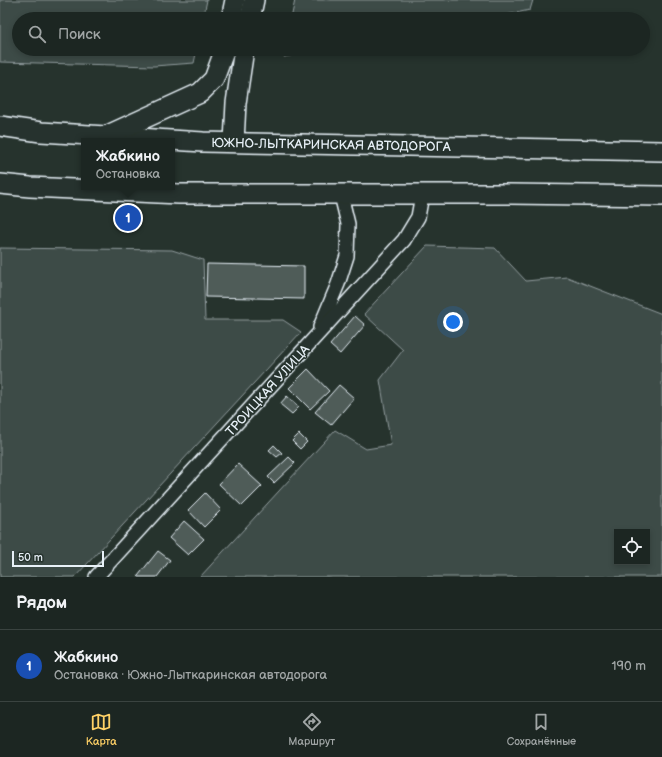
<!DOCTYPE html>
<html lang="ru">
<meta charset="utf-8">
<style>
body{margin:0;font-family:"Balsamiq Sans",sans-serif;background:#29322f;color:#f1f3f6}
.controls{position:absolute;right:12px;bottom:12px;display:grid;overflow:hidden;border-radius:0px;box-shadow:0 2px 6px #0003}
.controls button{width:36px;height:36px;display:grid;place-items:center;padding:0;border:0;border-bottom:1px solid #3a4340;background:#1c2622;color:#f1f3f6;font:20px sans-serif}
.scale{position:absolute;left:12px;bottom:10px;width:92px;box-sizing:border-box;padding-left:4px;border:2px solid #e8f1f8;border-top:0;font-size:11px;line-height:14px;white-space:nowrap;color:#e8f1f8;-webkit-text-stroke:3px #26332d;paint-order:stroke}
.you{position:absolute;left:453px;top:322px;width:14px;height:14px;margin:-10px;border:3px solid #fff;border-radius:50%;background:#1a73e8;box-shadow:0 0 0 6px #1a73e833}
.badge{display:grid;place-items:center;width:26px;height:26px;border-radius:50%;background:#ffd166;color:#fff;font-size:13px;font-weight:700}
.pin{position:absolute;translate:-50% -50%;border:2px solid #fff;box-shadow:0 1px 4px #0006}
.popup{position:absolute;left:81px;top:138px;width:94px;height:52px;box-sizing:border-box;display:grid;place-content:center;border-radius:0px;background:#1c2622;filter:drop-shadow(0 1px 3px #0005);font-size:13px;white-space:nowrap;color:#a0a5a5}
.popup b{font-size:15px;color:#f1f3f6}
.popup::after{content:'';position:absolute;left:50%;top:100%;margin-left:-8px;border:8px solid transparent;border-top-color:#1c2622}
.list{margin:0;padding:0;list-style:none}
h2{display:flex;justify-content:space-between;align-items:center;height:52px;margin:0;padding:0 16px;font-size:17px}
h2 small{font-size:13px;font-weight:400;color:#a0a5a5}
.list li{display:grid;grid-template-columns:26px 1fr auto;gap:12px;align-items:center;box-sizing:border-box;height:72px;padding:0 16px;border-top:1px solid #3a4340}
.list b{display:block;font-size:15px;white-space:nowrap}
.list p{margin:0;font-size:13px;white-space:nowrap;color:#a0a5a5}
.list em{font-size:13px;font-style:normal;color:#a0a5a5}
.icon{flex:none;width:22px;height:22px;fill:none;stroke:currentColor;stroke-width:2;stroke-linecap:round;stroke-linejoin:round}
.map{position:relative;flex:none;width:662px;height:577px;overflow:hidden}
.search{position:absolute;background:#1c2622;box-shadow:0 2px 6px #0003;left:12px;right:12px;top:12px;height:44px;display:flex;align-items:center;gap:10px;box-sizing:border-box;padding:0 14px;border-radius:22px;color:#a0a5a5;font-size:15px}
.sheet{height:124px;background:#1c2622}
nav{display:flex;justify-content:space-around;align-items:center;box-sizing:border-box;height:56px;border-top:1px solid #3a4340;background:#1c2622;font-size:11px;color:#a0a5a5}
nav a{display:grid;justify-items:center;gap:2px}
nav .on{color:#ffd166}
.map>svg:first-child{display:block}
</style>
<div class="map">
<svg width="662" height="577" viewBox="0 0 662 577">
<rect width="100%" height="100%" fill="#26332d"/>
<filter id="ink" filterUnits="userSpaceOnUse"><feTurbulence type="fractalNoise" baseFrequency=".025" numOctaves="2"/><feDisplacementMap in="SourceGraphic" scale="8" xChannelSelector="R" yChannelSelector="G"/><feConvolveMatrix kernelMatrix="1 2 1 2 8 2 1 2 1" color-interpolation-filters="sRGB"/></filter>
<g filter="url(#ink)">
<g fill="#3e4b47" stroke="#939ea0" fill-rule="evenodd">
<path d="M 0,0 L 207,0 L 203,19 L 19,19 L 19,49 L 197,49 L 194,63 L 154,66 L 0,62 Z"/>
<path d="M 295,0 L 533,0 L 530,10 L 486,19 L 291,19 Z"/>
<path d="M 285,49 L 328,49 L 284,57 Z"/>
<path d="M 427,246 L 495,248 L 526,281 L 567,277 L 662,314 L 662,577 L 200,577 L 335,430 L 366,449 L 391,445 L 380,380 L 403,350 L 364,314 ZM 617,532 L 647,532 L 647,562 L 617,562 Z"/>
<path d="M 0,248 L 172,250 L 203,260 L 205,320 L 283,320 L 301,332 L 75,577 L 0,577 Z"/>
</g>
<g fill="#505c59" stroke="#e8f1f8">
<path d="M 207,264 L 304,266 L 304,299 L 206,297 Z"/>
<path d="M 355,316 L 365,325 L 340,354 L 330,345 Z"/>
<path d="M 308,369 L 329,391 L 310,409 L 289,388 Z"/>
<path d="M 339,385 L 354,398 L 331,425 L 315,412 Z"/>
<path d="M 287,396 L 299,407 L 292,414 L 280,404 Z"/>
<path d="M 299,434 L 307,442 L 300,449 L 292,441 Z"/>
<path d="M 274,445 L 282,453 L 277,457 L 269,450 Z"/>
<path d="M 289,457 L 295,463 L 274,483 L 268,477 Z"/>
<path d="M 238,464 L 262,486 L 242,506 L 219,484 Z"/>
<path d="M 205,493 L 221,510 L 204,527 L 188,510 Z"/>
<path d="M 184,521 L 204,539 L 188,555 L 169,538 Z"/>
<path d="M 158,551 L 170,560 L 157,577 L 139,577 L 138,576 Z"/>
</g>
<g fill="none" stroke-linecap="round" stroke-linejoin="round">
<defs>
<g id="street">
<path d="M 320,327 L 338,284 L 347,256 L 348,224 L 341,195"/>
<path d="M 96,577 L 404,240 L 418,217 L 422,195"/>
</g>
<g id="secondary">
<path d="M 231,19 L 235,0"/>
<path d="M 250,19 L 254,0"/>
<path d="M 0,126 L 41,132 L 203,142 L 662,151"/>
<path d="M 108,135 L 200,93 L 214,79 L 225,49"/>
<path d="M 234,142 L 236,103 L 244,49"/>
<path d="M 0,184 L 30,187 L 179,194 L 509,194 L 662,196"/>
</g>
</defs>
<use href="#street" stroke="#e8f1f8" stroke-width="16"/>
<use href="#secondary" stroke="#e8f1f8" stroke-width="22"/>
<use href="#street" stroke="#26332d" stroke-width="13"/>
<use href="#secondary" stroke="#26332d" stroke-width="19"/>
</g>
</g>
<g text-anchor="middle" stroke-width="3" stroke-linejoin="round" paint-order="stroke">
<g font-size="13" fill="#e8f1f8" stroke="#26332d">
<text transform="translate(331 144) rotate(1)" y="5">ЮЖНО-ЛЫТКАРИНСКАЯ АВТОДОРОГА</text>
<text transform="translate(267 390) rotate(-48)" y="5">ТРОИЦКАЯ УЛИЦА</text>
</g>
</g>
</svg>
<div class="controls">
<button><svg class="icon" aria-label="locate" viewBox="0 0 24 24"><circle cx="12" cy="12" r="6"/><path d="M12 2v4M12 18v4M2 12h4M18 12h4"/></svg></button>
</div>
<div class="scale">50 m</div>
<div class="you"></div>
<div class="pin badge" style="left:128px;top:218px;background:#1a4fb4">1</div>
<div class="popup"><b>Жабкино</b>Остановка</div>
<div class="search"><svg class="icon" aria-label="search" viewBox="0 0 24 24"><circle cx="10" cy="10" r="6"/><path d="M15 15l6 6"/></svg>Поиск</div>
</div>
<section class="sheet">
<h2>Рядом<small></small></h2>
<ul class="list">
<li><span class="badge" style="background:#1a4fb4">1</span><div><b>Жабкино</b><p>Остановка · Южно-Лыткаринская автодорога</p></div><em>190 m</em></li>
</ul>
</section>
<nav>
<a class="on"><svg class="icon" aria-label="map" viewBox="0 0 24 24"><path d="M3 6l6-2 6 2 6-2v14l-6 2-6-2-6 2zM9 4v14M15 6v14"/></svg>Карта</a>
<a><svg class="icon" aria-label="directions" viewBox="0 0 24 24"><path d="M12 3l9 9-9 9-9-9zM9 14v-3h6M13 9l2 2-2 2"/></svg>Маршрут</a>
<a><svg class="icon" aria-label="saved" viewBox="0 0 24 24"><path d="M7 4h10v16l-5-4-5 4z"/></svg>Сохранённые</a>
</nav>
